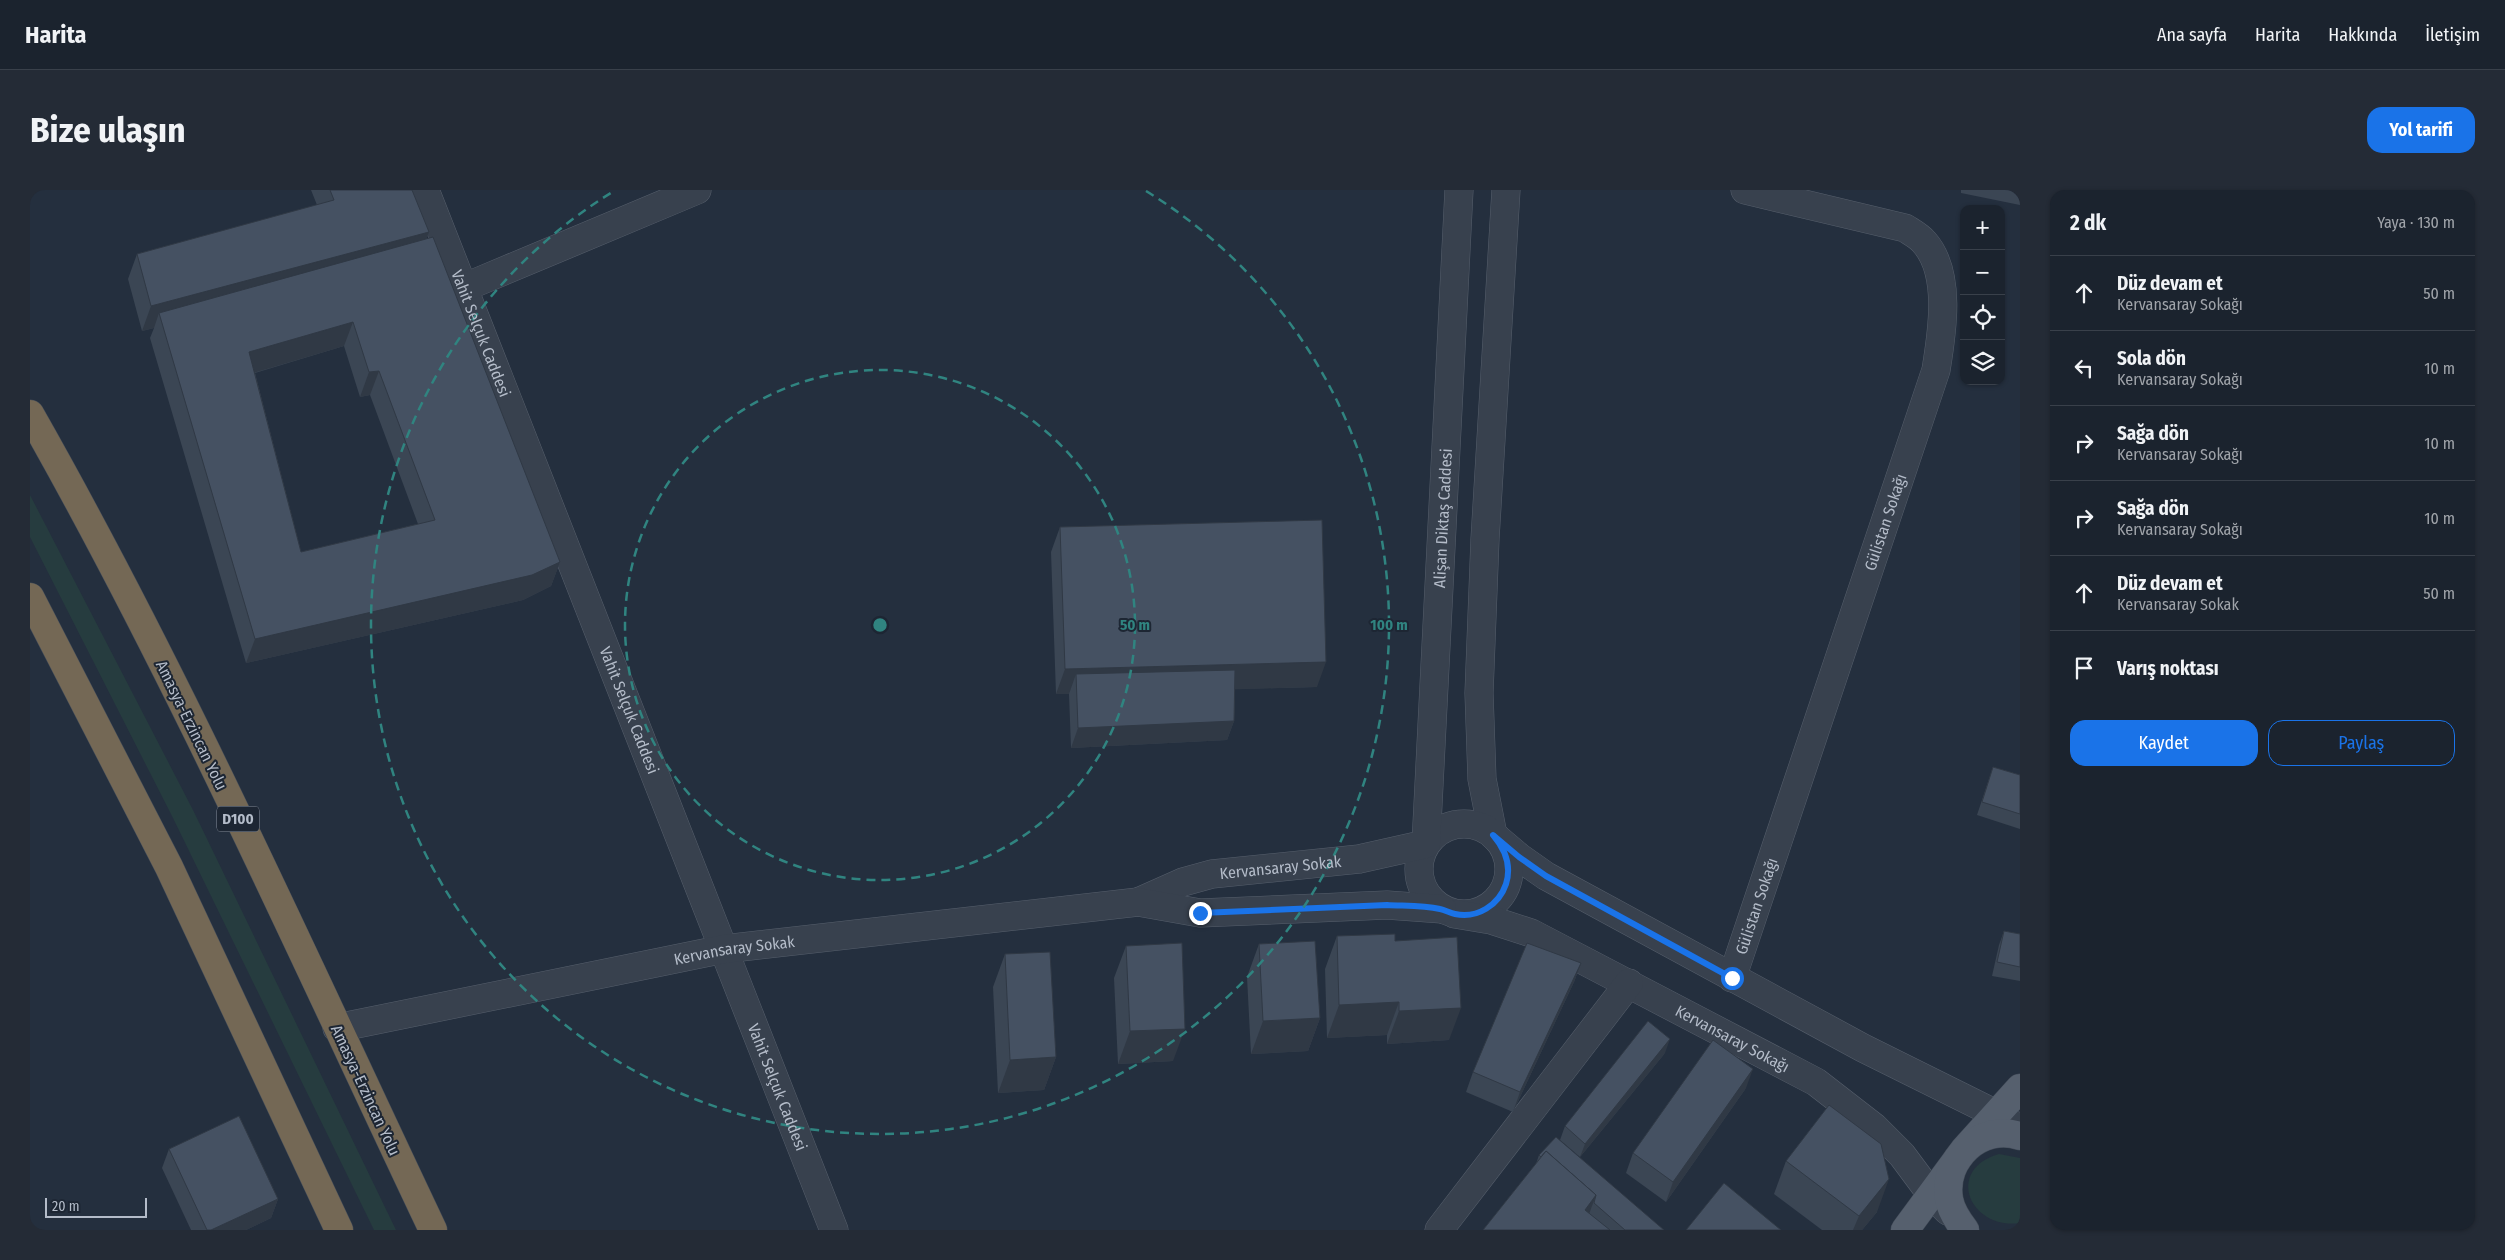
<!DOCTYPE html>
<html lang="tr">
<meta charset="utf-8">
<style>
body{margin:0;font-family:"Fira Sans Condensed",sans-serif;background:#242b36;color:#f1f3f6}
.controls{position:absolute;right:15px;top:15px;display:grid;overflow:hidden;border-radius:10px;box-shadow:0 1px 4px #0004}
.controls button{width:45px;height:45px;display:grid;place-items:center;padding:0;border:0;border-bottom:1px solid #39404a;background:#1b232e;color:#f1f3f6;font:25px sans-serif}
.scale{position:absolute;left:15px;bottom:12px;width:102px;box-sizing:border-box;padding-left:5px;border:2px solid #b4bcc9;border-top:0;font-size:14px;line-height:18px;white-space:nowrap;color:#b4bcc9;-webkit-text-stroke:4px #1d2633;paint-order:stroke}
.stop{position:absolute;width:15px;height:15px;margin:-11px;border:4px solid #1a73e8;border-radius:50%;background:#fff}
.stop.end{background:#1a73e8;border-color:#fff;box-shadow:0 1px 5px #0008}
.list{margin:0;padding:0;list-style:none}
h2{display:flex;justify-content:space-between;align-items:center;height:65px;margin:0;padding:0 20px;font-size:21px}
h2 small{font-size:16px;font-weight:400;color:#a0a4aa}
.list li{display:grid;grid-template-columns:32px 1fr auto;gap:15px;align-items:center;box-sizing:border-box;height:75px;padding:0 20px;border-top:1px solid #39404a}
.list b{display:block;font-size:19px;white-space:nowrap}
.list p{margin:0;font-size:16px;white-space:nowrap;color:#a0a4aa}
.list em{font-size:16px;font-style:normal;color:#a0a4aa}
.actions{display:flex;gap:10px;padding:15px 20px}
.actions a{flex:1;padding:11px 0;border:1px solid #1a73e8;border-radius:15px;text-align:center;font-size:18px;color:#1a73e8}
.actions .main{background:#1a73e8;color:#fff}
.icon{flex:none;width:28px;height:28px;fill:none;stroke:currentColor;stroke-width:2;stroke-linecap:round;stroke-linejoin:round}
.map{position:relative;flex:none;width:1990px;height:1040px;overflow:hidden;border-radius:15px}
header{display:flex;align-items:center;gap:30px;box-sizing:border-box;height:70px;padding:0 25px;background:#1b232e;border-bottom:1px solid #39404a}
header strong{font-size:24px}
nav{display:flex;gap:28px;margin-inline-start:auto;font-size:18px}
.intro{display:flex;align-items:center;justify-content:space-between;box-sizing:border-box;height:120px;padding:0 30px}
h1{margin:0;font-size:35px}
.button{padding:12px 22px;border-radius:15px;background:#1a73e8;color:#fff;font-size:18px;font-weight:700}
main{display:flex;gap:30px;padding:0 30px}
aside{flex:1;background:#1b232e;border-radius:15px;box-shadow:0 1px 4px #0004}
.map>svg:first-child{display:block}
</style>
<header>
<strong>Harita</strong>
<nav><a>Ana sayfa</a><a>Harita</a><a>Hakkında</a><a>İletişim</a></nav>
</header>
<div class="intro"><h1>Bize ulaşın</h1><a class="button">Yol tarifi</a></div>
<main>
<div class="map">
<svg width="1990" height="1040" viewBox="0 0 1990 1040">
<rect width="100%" height="100%" fill="#242f3e"/>
<g fill="#263c3f">
<path d="M 0,305 L 163,620 L 366,1040 L 344,1040 L 143,628 L 0,347 Z"/>
<path d="M 1969,964 L 1990,968 L 1990,1033 C 1940,1040 1914,980 1969,964 Z"/>
</g>
<g fill="none" stroke-linecap="round" stroke-linejoin="round">
<defs>
<g id="minor">
<path id="s1" d="M 395,0 L 804,1040"/>
<path d="M 1476,0 L 1455,349 L 1449,503 L 1452,589 L 1463,645 L 1489,667 L 1516,686 L 1833,858 L 1966,924 L 1985,936"/>
<path d="M 433,98 L 667,0"/>
<circle cx="1434" cy="679" r="45"/>
<path id="s2" d="M 1108,712 L 1153,692 L 1182,684 L 1329,669 L 1396,654 L 1429,0"/>
<path id="s3" d="M 1425,724 L 1461,730 L 1501,743 L 1786,892 L 1844,937 L 1872,965 L 1901,1004 L 1918,1021"/>
<path id="s4" d="M 1702,788 L 1906,180 C 1912,143 1922,83 1894,52 C 1889,46 1881,42 1875,38 L 1715,0"/>
<path id="s5" d="M 307,838 L 694,759 L 1108,712 L 1170,723 L 1357,715 L 1412,719"/>
<path d="M 1409,1040 L 1599,793"/>
</g>
<g id="major">
<path d="M 1875,1040 L 1934,960 L 1990,898"/>
<path d="M 1935,1040 C 1928,1031 1921,1021 1919,1009 C 1912,969 1951,933 1990,946"/>
</g>
<g id="highway">
<path d="M 0,224 C 150,488 273,766 403,1040"/>
<path d="M 0,407 L 139,677 L 309,1040"/>
</g>
</defs>
<use href="#minor" stroke="#565f6c" stroke-width="29"/>
<use href="#major" stroke="#414a57" stroke-width="29"/>
<use href="#highway" stroke="#434c59" stroke-width="29"/>
<use href="#minor" stroke="#38414e" stroke-width="28"/>
<use href="#major" stroke="#56606e" stroke-width="28"/>
<use href="#highway" stroke="#746855" stroke-width="28"/>
</g>
<g fill="#3b4654" fill-rule="evenodd">
<path d="M 281,0 L 382,0 L 397,49 L 530,372 L 521,396 L 493,410 L 216,473 L 120,148 L 124,138 L 112,141 L 98,89 L 107,64 L 287,15 ZM 314,156 L 330,207 L 340,205 L 388,334 L 271,362 L 225,183 Z"/>
<path d="M 1931,0 L 1990,0 L 1990,15 L 1931,3 Z"/>
<path d="M 1030,337 L 1287,497 L 1205,499 L 1204,531 L 1197,550 L 1041,558 L 1039,504 L 1026,504 L 1021,362 Z"/>
<path d="M 1963,577 L 1990,585 L 1990,639 L 1947,625 Z"/>
<path d="M 1974,741 L 1990,744 L 1990,791 L 1962,786 L 1969,755 Z"/>
<path d="M 1307,746 L 1365,751 L 1419,850 L 1357,854 L 1357,845 L 1297,848 L 1295,779 Z"/>
<path d="M 1229,754 L 1290,828 L 1278,861 L 1221,864 L 1217,787 Z"/>
<path d="M 1096,756 L 1143,871 L 1088,874 L 1084,788 Z"/>
<path d="M 975,764 L 1026,867 L 1014,900 L 968,903 L 963,797 Z"/>
<path d="M 1551,773 L 1544,792 L 1483,922 L 1436,902 L 1443,882 Z"/>
<path d="M 1635,863 L 1550,967 L 1530,950 L 1535,936 Z"/>
<path d="M 1716,898 L 1636,1012 L 1596,983 L 1603,963 Z"/>
<path d="M 139,959 L 248,1009 L 241,1028 L 216,1040 L 161,1040 L 132,978 Z"/>
<path d="M 1509,965 L 1634,1040 L 1453,1040 L 1506,974 Z"/>
<path d="M 1756,971 L 1847,1022 L 1832,1040 L 1792,1040 L 1744,1004 Z"/>
</g>
<g fill="#303945">
<path d="M 399,42 L 390,67 L 129,123 L 124,138 L 112,141 L 121,116 Z"/>
<path d="M 323,132 L 314,156 L 210,187 L 219,162 Z"/>
<path d="M 349,181 L 340,205 L 330,207 L 339,182 Z"/>
<path d="M 530,372 L 521,396 L 493,410 L 216,473 L 225,449 Z"/>
<path d="M 1296,472 L 1287,497 L 1047,504 L 1046,484 L 1039,504 L 1026,504 L 1035,479 Z"/>
<path d="M 1204,531 L 1197,550 L 1041,558 L 1048,538 Z"/>
<path d="M 1551,773 L 1544,792 L 1483,922 L 1490,902 Z"/>
<path d="M 1369,812 L 1357,845 L 1297,848 L 1309,815 Z"/>
<path d="M 1431,818 L 1419,850 L 1357,854 L 1369,821 Z"/>
<path d="M 1290,828 L 1278,861 L 1221,864 L 1233,831 Z"/>
<path d="M 1155,839 L 1143,871 L 1088,874 L 1100,841 Z"/>
<path d="M 1640,849 L 1635,863 L 1550,967 L 1555,954 Z"/>
<path d="M 1026,867 L 1014,900 L 968,903 L 980,870 Z"/>
<path d="M 1723,879 L 1716,898 L 1636,1012 L 1643,992 Z"/>
<path d="M 1859,989 L 1847,1022 L 1832,1040 L 1823,1040 L 1829,1026 Z"/>
<path d="M 1566,1005 L 1554,1038 L 1555,1020 Z"/>
<path d="M 248,1009 L 241,1028 L 216,1040 L 181,1040 Z"/>
</g>
<g fill="#455162" stroke="#303945" fill-rule="evenodd">
<path d="M 300,0 L 382,0 L 399,42 L 121,116 L 107,64 L 304,10 Z"/>
<path d="M 403,47 L 530,372 L 502,385 L 225,449 L 129,123 ZM 323,132 L 339,182 L 349,181 L 405,330 L 271,362 L 219,162 Z"/>
<path d="M 1292,330 L 1296,472 L 1035,479 L 1030,337 Z"/>
<path d="M 1205,480 L 1204,531 L 1048,538 L 1046,484 Z"/>
<path d="M 1963,577 L 1990,585 L 1990,624 L 1952,612 Z"/>
<path d="M 1974,741 L 1990,744 L 1990,777 L 1967,772 Z"/>
<path d="M 1365,744 L 1365,751 L 1427,747 L 1431,818 L 1369,821 L 1369,812 L 1309,815 L 1307,746 Z"/>
<path d="M 1285,751 L 1290,828 L 1233,831 L 1229,754 Z"/>
<path d="M 1152,753 L 1155,839 L 1100,841 L 1096,756 Z"/>
<path d="M 1497,753 L 1551,773 L 1490,902 L 1443,882 Z"/>
<path d="M 1020,762 L 1026,867 L 980,870 L 975,764 Z"/>
<path d="M 1618,831 L 1640,849 L 1555,954 L 1535,936 Z"/>
<path d="M 1683,850 L 1723,879 L 1643,992 L 1603,963 Z"/>
<path d="M 1799,915 L 1851,954 L 1859,989 L 1829,1026 L 1756,971 Z"/>
<path d="M 209,926 L 248,1009 L 181,1040 L 177,1040 L 139,959 Z"/>
<path d="M 1526,947 L 1634,1040 L 1595,1040 L 1564,1013 L 1566,1005 L 1516,961 L 1511,967 L 1509,965 Z"/>
<path d="M 1516,961 L 1566,1005 L 1555,1020 L 1580,1040 L 1453,1040 Z"/>
<path d="M 1694,993 L 1751,1040 L 1656,1040 Z"/>
</g>
<g fill="none" stroke-linecap="round" stroke-linejoin="round">
<path stroke="#1a73e8" stroke-width="6" d="M 1170,723 L 1357,715 C 1374,716 1393,715 1410,719 C 1415,720 1420,723 1425,724 C 1447,729 1469,715 1476,694 C 1482,675 1475,659 1463,645 L 1489,667 L 1516,686 L 1702,788"/>
</g>
<g fill="none" stroke="#308480" stroke-width="2.5" stroke-dasharray="9 6">
<circle cx="850" cy="435" r="255"/>
<path d="M1116 1A509 509 0 1 1 584 1"/>
</g>
<g text-anchor="middle" stroke-width="4" stroke-linejoin="round" paint-order="stroke">
<rect fill="#1d2633" stroke="#878f9c" stroke-width="1" x="187" y="616.5" width="42" height="25" rx="4"/>
<g font-size="15" font-weight="bold" fill="#b4bcc9">
<text x="208" y="634">D100</text>
</g>
<g font-size="16" fill="#b4bcc9" stroke="#1d2633">
<text dy="6" stroke="none"><textPath href="#s1" startOffset="154">Vahit Selçuk Caddesi</textPath></text>
<text dy="6" stroke="none"><textPath href="#s2" startOffset="622">Alişan Diktaş Caddesi</textPath></text>
<text dy="6" stroke="none"><textPath href="#s4" startOffset="481">Gülistan Sokağı</textPath></text>
<text dy="6" stroke="none"><textPath href="#s1" startOffset="559">Vahit Selçuk Caddesi</textPath></text>
<text transform="translate(162 535) rotate(64)" y="6">Amasya-Erzincan Yolu</text>
<text dy="6" stroke="none"><textPath href="#s2" startOffset="148">Kervansaray Sokak</textPath></text>
<text dy="6" stroke="none"><textPath href="#s4" startOffset="76">Gülistan Sokağı</textPath></text>
<text dy="6" stroke="none"><textPath href="#s5" startOffset="405">Kervansaray Sokak</textPath></text>
<text dy="6" stroke="none"><textPath href="#s3" startOffset="306">Kervansaray Sokağı</textPath></text>
<text dy="6" stroke="none"><textPath href="#s1" startOffset="964">Vahit Selçuk Caddesi</textPath></text>
<text transform="translate(336 900) rotate(65)" y="6">Amasya-Erzincan Yolu</text>
</g>
</g>
<circle cx="850" cy="435" r="8" fill="#308480" stroke="#1d2633" stroke-width="2.5"/>
<g font-size="15" text-anchor="middle" font-weight="bold" fill="#308480" stroke="#1d2633" stroke-width="4" stroke-linejoin="round" paint-order="stroke">
<text x="1105" y="440">50 m</text>
<text x="1359" y="440">100 m</text>
</g>
</svg>
<div class="controls">
<button>+</button>
<button>−</button>
<button><svg class="icon" aria-label="locate" viewBox="0 0 24 24"><circle cx="12" cy="12" r="6"/><path d="M12 2v4M12 18v4M2 12h4M18 12h4"/></svg></button>
<button><svg class="icon" aria-label="layers" viewBox="0 0 24 24"><path d="M12 4l9 5-9 5-9-5zM3 14l9 5 9-5"/></svg></button>
</div>
<div class="scale">20 m</div>
<div class="stop" style="left:1702px;top:788px"></div>
<div class="stop end" style="left:1170px;top:723px"></div>
</div>
<aside>
<h2>2 dk<small>Yaya · 130 m</small></h2>
<ul class="list">
<li><svg class="icon" aria-label="ahead" viewBox="0 0 24 24"><path d="M12 20V5M6 11l6-6 6 6"/></svg><div><b>Düz devam et</b><p>Kervansaray Sokağı</p></div><em>50 m</em></li>
<li><svg class="icon" aria-label="left" viewBox="0 0 24 24"><path d="M17 20v-9H6M10 6l-5 5 5 5"/></svg><div><b>Sola dön</b><p>Kervansaray Sokağı</p></div><em>10 m</em></li>
<li><svg class="icon" aria-label="right" viewBox="0 0 24 24"><path d="M7 20v-9h11M14 6l5 5-5 5"/></svg><div><b>Sağa dön</b><p>Kervansaray Sokağı</p></div><em>10 m</em></li>
<li><svg class="icon" aria-label="right" viewBox="0 0 24 24"><path d="M7 20v-9h11M14 6l5 5-5 5"/></svg><div><b>Sağa dön</b><p>Kervansaray Sokağı</p></div><em>10 m</em></li>
<li><svg class="icon" aria-label="ahead" viewBox="0 0 24 24"><path d="M12 20V5M6 11l6-6 6 6"/></svg><div><b>Düz devam et</b><p>Kervansaray Sokak</p></div><em>50 m</em></li>
<li><svg class="icon" aria-label="arrive" viewBox="0 0 24 24"><path d="M6 21V4h12l-3 4 3 4H6"/></svg><div><b>Varış noktası</b></div></li>
</ul>
<div class="actions"><a class="main">Kaydet</a><a>Paylaş</a></div>
</aside>
</main>
